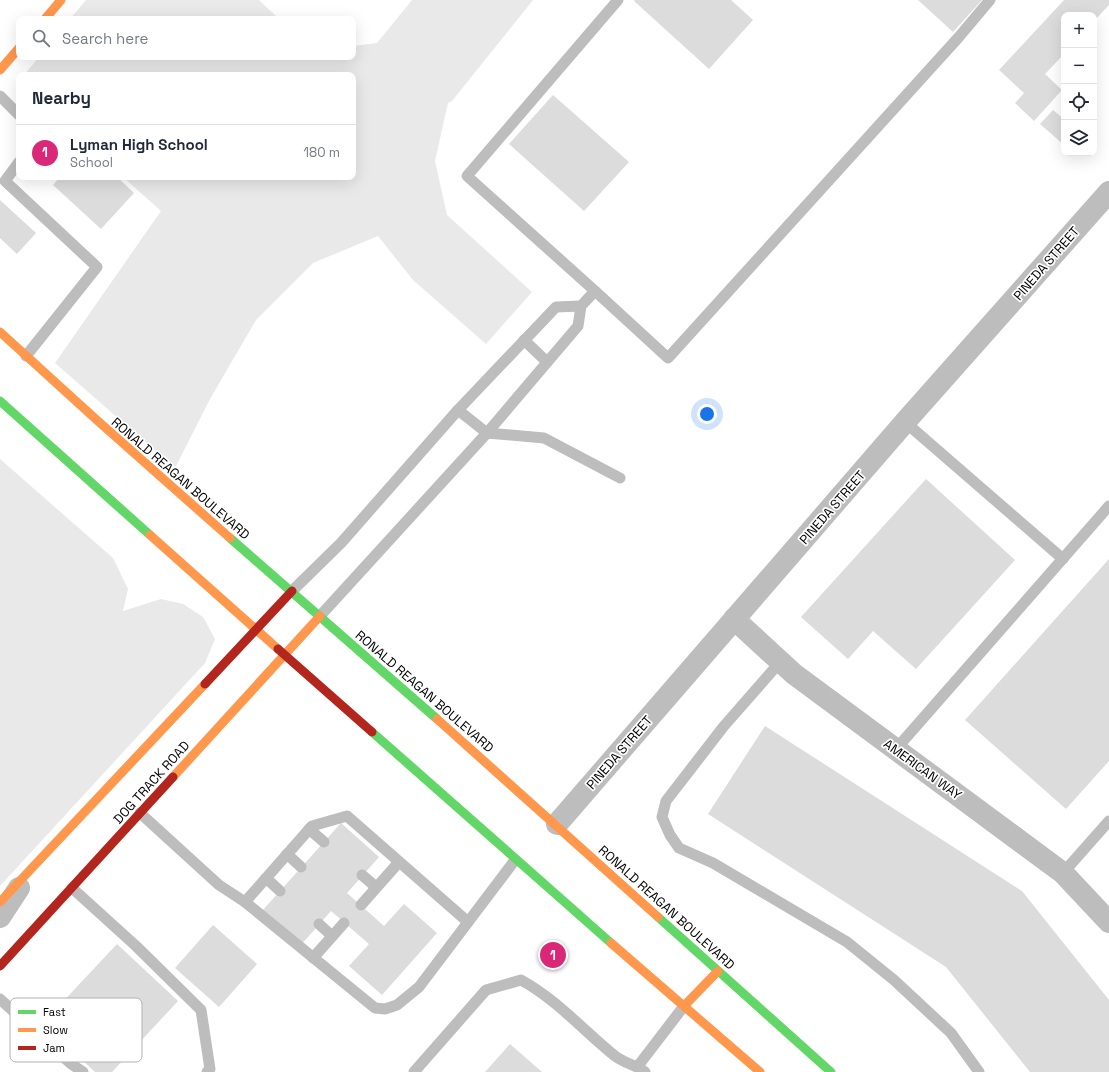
<!DOCTYPE html>
<meta charset="utf-8">
<style>
body{margin:0;font-family:"Space Grotesk",sans-serif;background:#f6f6f7;color:#1f2937}
.controls{position:absolute;right:12px;top:12px;display:grid;overflow:hidden;border-radius:8px;box-shadow:0 4px 16px #0002}
.controls button{width:36px;height:36px;display:grid;place-items:center;padding:0;border:0;border-bottom:1px solid #e0e1e3;background:#fff;color:#1f2937;font:20px sans-serif}
.you{position:absolute;left:707px;top:414px;width:14px;height:14px;margin:-10px;border:3px solid #fff;border-radius:50%;background:#1a73e8;box-shadow:0 0 0 6px #1a73e833}
.badge{display:grid;place-items:center;width:26px;height:26px;border-radius:50%;background:#db2777;color:#fff;font-size:13px;font-weight:700}
.pin{position:absolute;translate:-50% -50%;border:2px solid #fff;box-shadow:0 1px 4px #0006}
.list{margin:0;padding:0;list-style:none}
h2{display:flex;justify-content:space-between;align-items:center;height:52px;margin:0;padding:0 16px;font-size:17px}
h2 small{font-size:13px;font-weight:400;color:#747a83}
.list li{display:grid;grid-template-columns:26px 1fr auto;gap:12px;align-items:center;box-sizing:border-box;height:56px;padding:0 16px;border-top:1px solid #e0e1e3}
.list b{display:block;font-size:15px;white-space:nowrap}
.list p{margin:0;font-size:13px;white-space:nowrap;color:#747a83}
.list em{font-size:13px;font-style:normal;color:#747a83}
.icon{flex:none;width:22px;height:22px;fill:none;stroke:currentColor;stroke-width:2;stroke-linecap:round;stroke-linejoin:round}
.map{position:relative;flex:none;width:1109px;height:1072px;overflow:hidden}
.search{position:absolute;background:#fff;box-shadow:0 4px 16px #0002;left:16px;top:16px;width:340px;height:44px;display:flex;align-items:center;gap:10px;box-sizing:border-box;padding:0 14px;border-radius:8px;color:#747a83;font-size:15px}
.panel{position:absolute;background:#fff;box-shadow:0 4px 16px #0002;left:16px;top:72px;width:340px;height:108px;border-radius:8px}
.map>svg:first-child{display:block}
</style>
<div class="map">
<svg width="1109" height="1072" viewBox="0 0 1109 1072">
<rect width="100%" height="100%" fill="#fff"/>
<g fill="#e9e9e9">
<path d="M 86,0 L 259,0 L 279,19 L 70,19 Z"/>
<path d="M 412,0 L 533,0 L 452,101 L 448,103 L 435,161 L 447,215 L 532,292 L 486,344 L 413,280 L 378,236 L 313,263 L 256,320 L 210,399 L 175,468 L 55,363 L 161,211 L 123,177 L 353,177 L 353,75 L 24,75 L 39,57 L 353,57 L 353,46 L 377,43 Z"/>
<path d="M 0,459 L 113,558 L 128,589 L 123,611 L 161,599 L 183,604 L 203,617 L 215,639 L 205,663 L 0,886 Z"/>
</g>
<g fill="#dcdcdc">
<path d="M 635,0 L 731,0 L 753,20 L 709,69 L 634,1 Z"/>
<path d="M 918,0 L 982,0 L 953,32 Z"/>
<path d="M 1064,0 L 1109,0 L 1109,5 L 1094,21 L 1094,15 L 1064,15 L 1064,54 L 1045,74 L 1062,90 L 1034,121 L 1015,103 L 1024,93 L 999,70 Z"/>
<path d="M 553,95 L 629,162 L 584,211 L 509,144 Z"/>
<path d="M 1053,110 L 1064,119 L 1064,145 L 1040,124 Z"/>
<path d="M 60,177 L 117,177 L 134,193 L 101,229 L 53,185 Z"/>
<path d="M 0,200 L 36,233 L 17,254 L 0,238 Z"/>
<path d="M 926,479 L 1015,560 L 916,669 L 873,631 L 848,659 L 801,617 Z"/>
<path d="M 1109,559 L 1109,761 L 1066,809 L 965,720 Z"/>
<path d="M 765,726 L 1022,891 L 1109,1000 L 1109,1072 L 1030,1072 L 946,967 L 708,814 Z"/>
<path d="M 341,823 L 379,857 L 347,893 L 384,926 L 404,904 L 437,933 L 382,995 L 349,966 L 369,944 L 331,911 L 300,946 L 262,911 Z"/>
<path d="M 213,925 L 257,964 L 219,1007 L 175,968 Z"/>
<path d="M 117,944 L 178,1001 L 112,1072 L 95,1072 L 43,1023 Z"/>
<path d="M 510,1044 L 542,1072 L 485,1072 Z"/>
</g>
<g fill="none" stroke-linecap="round" stroke-linejoin="round">
<g stroke="#bdbdbd" stroke-width="11">
<path d="M 0,96 L 19,115"/>
<path d="M 19,162 L 5,181 L 97,267 L 26,356"/>
<path d="M 595,291 L 668,358 L 958,38 L 990,0"/>
<path d="M 524,340 L 547,362"/>
<path d="M 458,410 L 487,433 L 544,438 L 620,478"/>
<path d="M 905,422 L 1063,559"/>
<path d="M 292,591 L 341,543 L 458,410 L 556,307 L 581,306"/>
<path d="M 320,616 L 487,433 L 578,326 L 581,306 L 595,291 L 467,176 L 618,0"/>
<path d="M 780,662 L 724,726 L 666,801 L 662,817 L 670,835 L 679,848 L 713,863 L 847,942 L 894,980 L 951,1033 L 979,1072"/>
<path d="M 896,749 L 1109,506"/>
<path d="M 140,813 L 219,885 L 245,902 L 375,1008 L 385,1009 L 397,1005 L 419,987 L 515,860"/>
<path d="M 309,829 L 324,842"/>
<path d="M 287,854 L 301,867"/>
<path d="M 1063,873 L 1109,821"/>
<path d="M 362,875 L 376,887"/>
<path d="M 266,878 L 280,891"/>
<path d="M 72,888 L 136,946 L 201,1010 L 210,1069 L 207,1072"/>
<path d="M 245,902 L 312,826 L 347,816 L 468,922"/>
<path d="M 361,905 L 399,862"/>
<path d="M 319,924 L 332,936"/>
<path d="M 313,958 L 344,923"/>
<path d="M 0,999 L 70,1063 L 83,1072"/>
<path d="M 638,1066 L 684,1006"/>
<path d="M 414,1072 L 486,990 L 521,980 C 556,999 584,1031 615,1056 C 624,1063 636,1065 645,1072"/>
</g>
<g stroke="#bdbdbd" stroke-width="22">
<path d="M 734,619 L 794,674 L 1063,873 L 1109,922"/>
<path d="M 557,824 L 905,422 L 1109,192"/>
<path d="M 0,917 L 19,888"/>
</g>
<g stroke="#63d668" stroke-width="9">
<path d="M 0,401 L 150,535"/>
<path d="M 230,538 L 437,719"/>
<path d="M 372,732 L 611,943"/>
<path d="M 658,917 L 831,1072"/>
</g>
<g stroke="#ff974d" stroke-width="9">
<path d="M 45,19 L 61,0"/>
<path d="M 0,70 L 19,48"/>
<path d="M 0,332 L 99,422 L 230,538"/>
<path d="M 150,535 L 278,649"/>
<path d="M 437,719 L 658,917"/>
<path d="M 173,777 L 320,616"/>
<path d="M 0,902 L 205,684"/>
<path d="M 611,943 L 760,1072"/>
<path d="M 684,1006 L 718,971"/>
</g>
<g stroke="#b3261e" stroke-width="9">
<path d="M 278,649 L 372,732"/>
<path d="M 205,684 L 292,591"/>
<path d="M 0,966 L 173,777"/>
</g>
</g>
<g text-anchor="middle" stroke-width="3.5" stroke-linejoin="round" paint-order="stroke">
<g font-size="13" fill="#000" stroke="#fff">
<text transform="translate(1046 263) rotate(-49)" y="5">PINEDA STREET</text>
<text transform="translate(181 478) rotate(41)" y="5">RONALD REAGAN BOULEVARD</text>
<text transform="translate(832 507) rotate(-49)" y="5">PINEDA STREET</text>
<text transform="translate(425 691) rotate(41)" y="5">RONALD REAGAN BOULEVARD</text>
<text transform="translate(619 752) rotate(-49)" y="5">PINEDA STREET</text>
<text transform="translate(923 769) rotate(36)" y="5">AMERICAN WAY</text>
<text transform="translate(151 782) rotate(-48)" y="5">DOG TRACK ROAD</text>
<text transform="translate(667 907) rotate(42)" y="5">RONALD REAGAN BOULEVARD</text>
</g>
</g>
<rect x="10" y="998" width="132" height="64" rx="6" fill="#fff" stroke="#b2b2b2" stroke-width="1"/>
<rect x="18" y="1010" width="18" height="4" fill="#63d668"/>
<rect x="18" y="1028" width="18" height="4" fill="#ff974d"/>
<rect x="18" y="1046" width="18" height="4" fill="#b3261e"/>
<g font-size="11" fill="#000">
<text x="43" y="1016">Fast</text>
<text x="43" y="1034">Slow</text>
<text x="43" y="1052">Jam</text>
</g>
</svg>
<div class="controls">
<button>+</button>
<button>−</button>
<button><svg class="icon" aria-label="locate" viewBox="0 0 24 24"><circle cx="12" cy="12" r="6"/><path d="M12 2v4M12 18v4M2 12h4M18 12h4"/></svg></button>
<button><svg class="icon" aria-label="layers" viewBox="0 0 24 24"><path d="M12 4l9 5-9 5-9-5zM3 14l9 5 9-5"/></svg></button>
</div>
<div class="you"></div>
<div class="pin badge" style="left:553px;top:955px">1</div>
<div class="search"><svg class="icon" aria-label="search" viewBox="0 0 24 24"><circle cx="10" cy="10" r="6"/><path d="M15 15l6 6"/></svg>Search here</div>
<section class="panel">
<h2>Nearby<small></small></h2>
<ul class="list">
<li><span class="badge">1</span><div><b>Lyman High School</b><p>School</p></div><em>180 m</em></li>
</ul>
</section>
</div>
